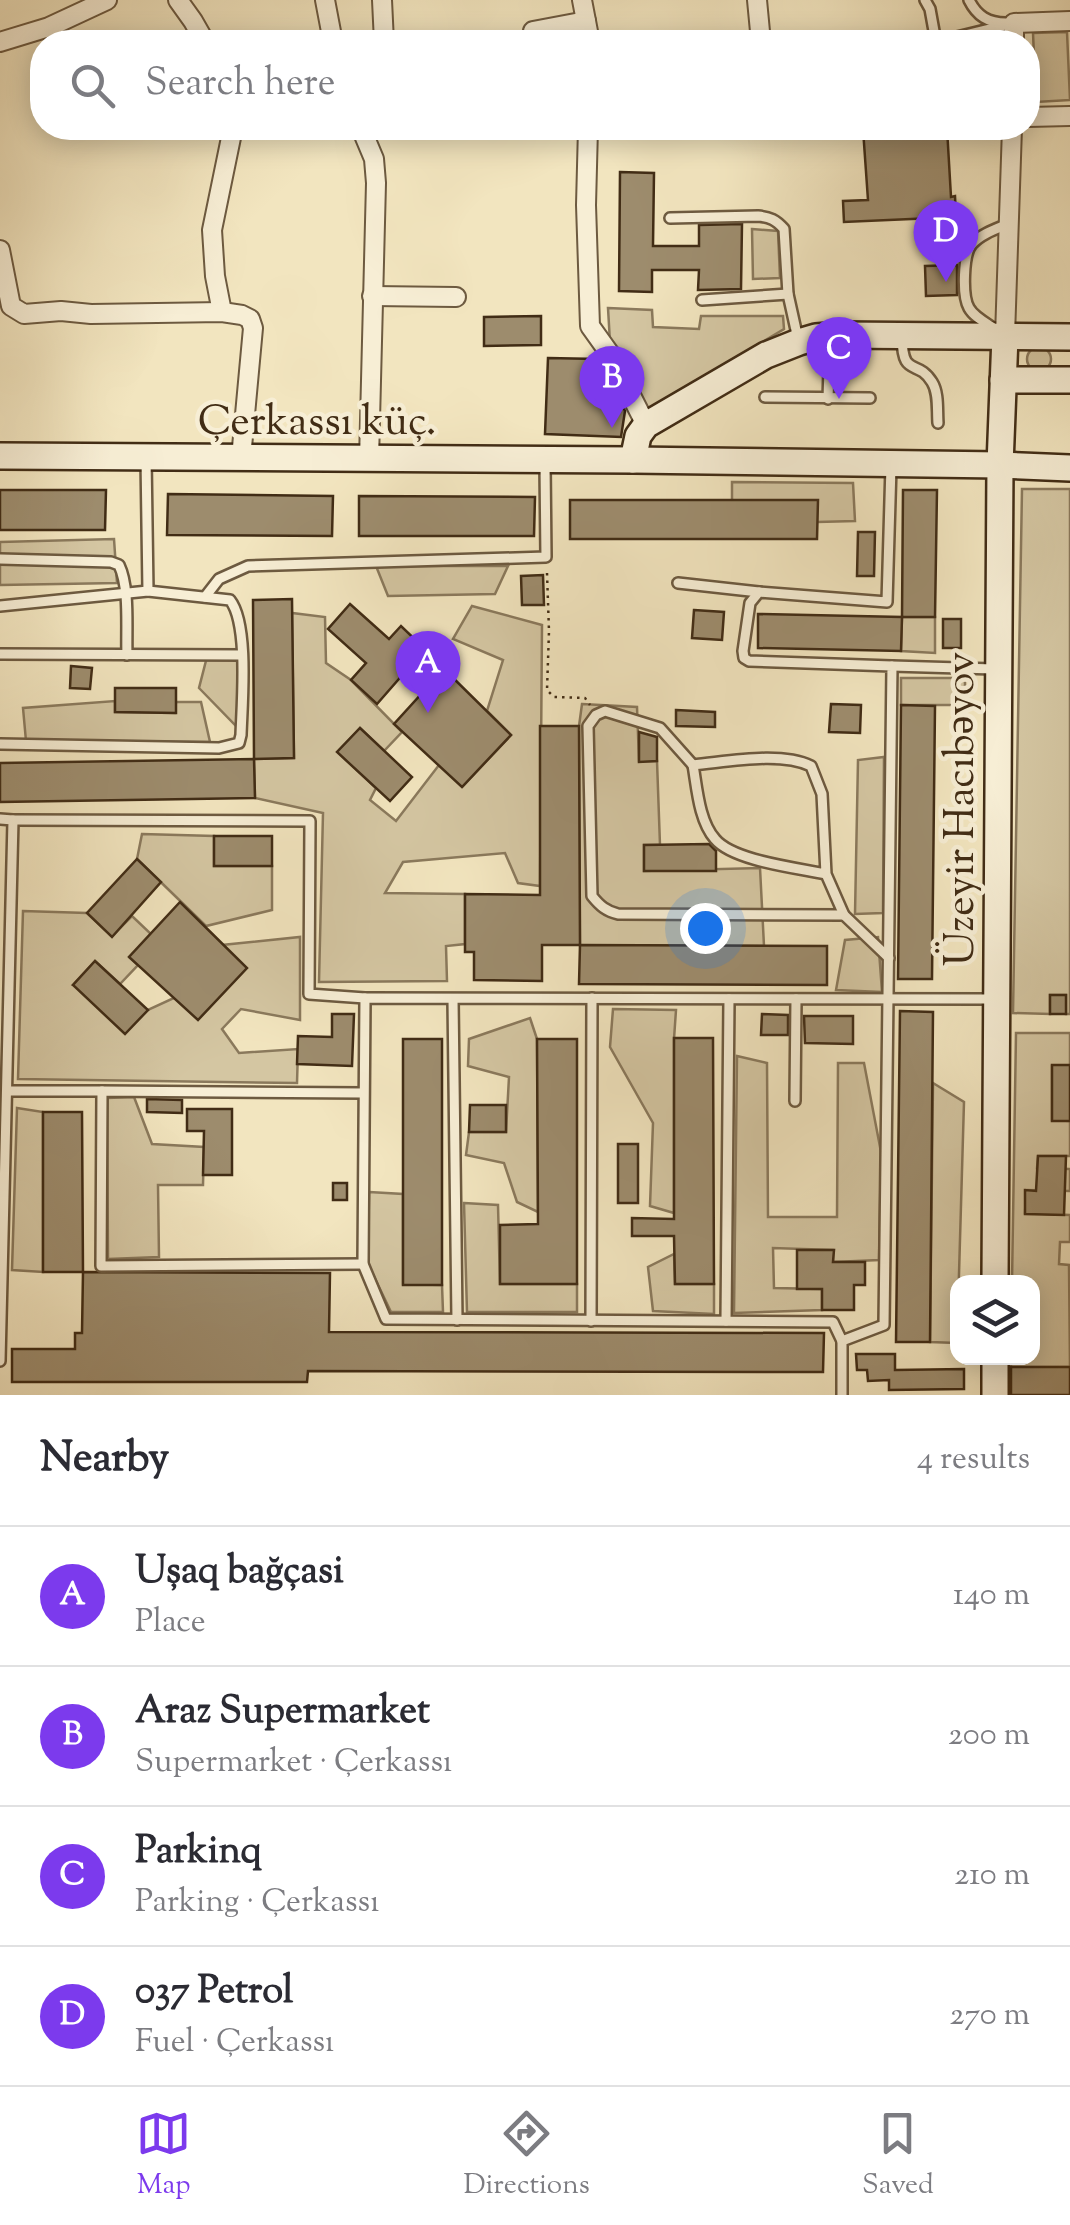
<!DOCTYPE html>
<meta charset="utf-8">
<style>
body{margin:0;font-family:"Sorts Mill Goudy",serif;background:#f7f7f7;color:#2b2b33}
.controls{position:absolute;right:30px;bottom:30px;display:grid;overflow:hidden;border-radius:20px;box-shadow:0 5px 25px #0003}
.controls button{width:90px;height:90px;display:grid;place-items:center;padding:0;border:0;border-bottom:2px solid #e1e1e2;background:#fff;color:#2b2b33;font:50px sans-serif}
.you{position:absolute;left:705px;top:928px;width:35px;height:35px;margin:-25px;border:8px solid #fff;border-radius:50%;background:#1a73e8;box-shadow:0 0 0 15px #1a73e833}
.badge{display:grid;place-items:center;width:65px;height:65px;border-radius:50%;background:#7c3aed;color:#fff;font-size:32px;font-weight:700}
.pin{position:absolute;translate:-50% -82px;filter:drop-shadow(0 2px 5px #0008)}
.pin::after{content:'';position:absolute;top:52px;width:35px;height:30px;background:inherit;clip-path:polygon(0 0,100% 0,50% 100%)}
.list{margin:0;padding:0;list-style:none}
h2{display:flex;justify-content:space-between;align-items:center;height:130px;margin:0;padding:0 40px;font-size:42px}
h2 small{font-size:32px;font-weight:400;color:#7c7c81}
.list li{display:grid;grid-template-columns:65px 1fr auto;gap:30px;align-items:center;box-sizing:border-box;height:140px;padding:0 40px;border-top:2px solid #e1e1e2}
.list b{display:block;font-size:38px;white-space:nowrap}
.list p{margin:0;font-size:32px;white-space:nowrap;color:#7c7c81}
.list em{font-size:32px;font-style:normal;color:#7c7c81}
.icon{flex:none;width:55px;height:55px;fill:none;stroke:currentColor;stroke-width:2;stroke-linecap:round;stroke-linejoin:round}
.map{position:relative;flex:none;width:1070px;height:1395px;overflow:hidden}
.search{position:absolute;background:#fff;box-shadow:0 5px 25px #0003;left:30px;right:30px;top:30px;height:110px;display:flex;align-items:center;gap:25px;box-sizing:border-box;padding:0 35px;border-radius:40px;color:#7c7c81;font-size:38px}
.sheet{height:690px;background:#fff}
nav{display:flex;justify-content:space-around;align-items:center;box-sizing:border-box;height:140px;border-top:2px solid #e1e1e2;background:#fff;font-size:28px;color:#7c7c81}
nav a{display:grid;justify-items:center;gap:5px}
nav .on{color:#7c3aed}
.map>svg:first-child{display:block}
</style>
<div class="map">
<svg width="1070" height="1395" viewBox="0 0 1070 1395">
<rect width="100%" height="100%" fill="#f2e5bf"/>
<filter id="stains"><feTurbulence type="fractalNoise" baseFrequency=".002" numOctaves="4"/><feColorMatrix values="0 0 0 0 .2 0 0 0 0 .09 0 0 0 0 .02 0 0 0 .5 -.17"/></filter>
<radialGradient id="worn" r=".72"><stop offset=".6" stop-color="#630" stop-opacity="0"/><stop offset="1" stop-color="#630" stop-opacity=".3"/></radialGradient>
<g fill="#d4c6a2" stroke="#8a795c" stroke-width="2.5">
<path d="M 1067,32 L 1070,100 L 1036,102 L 1033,33 Z"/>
<path d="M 752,229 L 778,231 L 780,278 L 753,279 Z"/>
<path d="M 608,308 L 652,310 L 653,327 L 699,329 L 701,316 L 783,316 L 784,329 L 648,410 L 610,342 Z"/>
<circle cx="1039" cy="359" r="12"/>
<path d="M 732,482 L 853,483 L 855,521 L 817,522 L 732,500 Z"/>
<path d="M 1022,489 L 1070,489 L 1070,1014 L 1066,1014 L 1066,995 L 1050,995 L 1050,1014 L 1013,1013 Z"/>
<path d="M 114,539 L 117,583 L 0,585 L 0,542 Z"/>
<path d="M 376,566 L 508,566 L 495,594 L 388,596 Z"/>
<path d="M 472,606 L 542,625 L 540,886 L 518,883 L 505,853 L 403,862 L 385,893 L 465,894 L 465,944 L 446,946 L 447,981 L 319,982 L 323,813 L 255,798 L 254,759 L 294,758 L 292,613 L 325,617 L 326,663 L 351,680 L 402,732 L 384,751 L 360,728 L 338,752 L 376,788 L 370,800 L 396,821 L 439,765 L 463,786 L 511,735 L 487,711 L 503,660 L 453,639 Z"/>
<path d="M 902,617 L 935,617 L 935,653 L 901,651 Z"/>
<path d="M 238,652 L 240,730 L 199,688 L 208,653 Z"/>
<rect x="901" y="678" width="64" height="27"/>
<path d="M 115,701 L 115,712 L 175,713 L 176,702 L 201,702 L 210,742 L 26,741 L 23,708 Z"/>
<path d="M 582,704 L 637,707 L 639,761 L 657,761 L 660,845 L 644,845 L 644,871 L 760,868 L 764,946 L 580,945 L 579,726 Z"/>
<path d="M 884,757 L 883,913 L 855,914 L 858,760 Z"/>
<path d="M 142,834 L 214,836 L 214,866 L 272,866 L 272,910 L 206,926 L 137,859 Z"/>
<path d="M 23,911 L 87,913 L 112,936 L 132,916 L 151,934 L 130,958 L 138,965 L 120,984 L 95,961 L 73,985 L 148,1010 L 174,998 L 222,945 L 300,937 L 300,1020 L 241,1009 L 222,1029 L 239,1053 L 298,1049 L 297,1083 L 18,1079 Z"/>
<path d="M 878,937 L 882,992 L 836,990 L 845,940 Z"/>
<path d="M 613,1009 L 676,1010 L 674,1039 L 674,1213 L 650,1206 L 653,1123 L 610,1047 Z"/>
<path d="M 530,1018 L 537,1039 L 538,1212 L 517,1202 L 504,1163 L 466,1155 L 469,1132 L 506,1132 L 509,1077 L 468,1066 L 469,1039 Z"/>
<path d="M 1016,1033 L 1070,1033 L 1070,1065 L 1052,1066 L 1052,1120 L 1070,1121 L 1070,1156 L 1038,1156 L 1037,1168 L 1070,1169 L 1070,1191 L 1026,1190 L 1025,1213 L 1070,1215 L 1070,1242 L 1060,1242 L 1059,1264 L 1069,1265 L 1070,1367 L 1011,1367 L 1011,1358 L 1032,1358 L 1032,1282 L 1012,1282 Z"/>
<path d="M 737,1056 L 767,1063 L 768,1217 L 837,1217 L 838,1063 L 864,1063 L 881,1152 L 879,1260 L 833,1262 L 833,1250 L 773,1248 L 774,1288 L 822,1289 L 822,1310 L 734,1313 Z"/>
<path d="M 933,1083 L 964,1102 L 957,1343 L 930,1342 Z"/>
<path d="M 134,1097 L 152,1144 L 204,1147 L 203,1185 L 158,1185 L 159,1257 L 108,1259 L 107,1098 Z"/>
<path d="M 17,1108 L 43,1112 L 43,1272 L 12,1270 Z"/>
<path d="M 369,1192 L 403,1194 L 403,1284 L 442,1285 L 443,1312 L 391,1312 L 368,1264 Z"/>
<path d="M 464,1203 L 498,1205 L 500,1284 L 577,1284 L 577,1312 L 467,1312 Z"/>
<path d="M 674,1254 L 675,1284 L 714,1284 L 714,1314 L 653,1311 L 648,1267 Z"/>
</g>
<g fill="#9d8c6d" stroke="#412c15" stroke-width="2.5">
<path d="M 882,128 L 947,128 L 951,197 L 955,196 L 956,217 L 844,222 L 843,201 L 868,200 L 863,129 Z"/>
<path d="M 620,172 L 654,173 L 653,246 L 699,246 L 699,225 L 742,224 L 741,289 L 698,290 L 699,270 L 652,270 L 652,292 L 619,291 Z"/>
<path d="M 957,265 L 957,295 L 926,296 L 925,266 Z"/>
<path d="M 541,316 L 541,345 L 484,346 L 484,317 Z"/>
<path d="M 548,358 L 598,359 L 604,369 L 603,393 L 616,394 L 625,411 L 621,437 L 545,434 Z"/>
<path d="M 0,490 L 106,490 L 105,530 L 0,530 Z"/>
<path d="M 903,490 L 937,490 L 935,617 L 902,617 Z"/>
<path d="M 168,494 L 333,496 L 332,536 L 167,535 Z"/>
<path d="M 359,496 L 535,497 L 534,536 L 359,536 Z"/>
<path d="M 570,500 L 818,500 L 817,539 L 570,539 Z"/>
<path d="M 858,532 L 875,532 L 874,576 L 857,576 Z"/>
<path d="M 543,575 L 544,605 L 522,605 L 521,576 Z"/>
<path d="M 292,599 L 294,758 L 254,759 L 253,600 Z"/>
<path d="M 350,604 L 389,639 L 401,626 L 425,649 L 377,704 L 351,680 L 366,663 L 328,629 Z"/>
<path d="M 694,610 L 724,612 L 722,640 L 692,638 Z"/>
<path d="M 758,614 L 902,617 L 901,651 L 758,648 Z"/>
<rect x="943" y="619" width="18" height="29"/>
<path d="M 71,666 L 92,668 L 90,689 L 70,688 Z"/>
<path d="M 444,669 L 511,735 L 462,787 L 394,724 Z"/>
<path d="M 115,688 L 176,688 L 176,713 L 115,712 Z"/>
<path d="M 831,704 L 861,705 L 860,733 L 829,732 Z"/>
<path d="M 901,705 L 935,706 L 932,979 L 898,979 Z"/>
<path d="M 676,710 L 715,712 L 715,727 L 676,726 Z"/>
<path d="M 540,726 L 579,726 L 580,945 L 542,945 L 542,981 L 474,980 L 474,952 L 465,952 L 465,894 L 540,895 Z"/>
<path d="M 360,728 L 412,777 L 390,801 L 337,752 Z"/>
<path d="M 639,732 L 657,737 L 657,761 L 639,762 Z"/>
<path d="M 254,759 L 255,798 L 0,802 L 0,763 Z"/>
<rect x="214" y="836" width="58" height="30"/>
<path d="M 709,844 L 716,851 L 716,871 L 644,871 L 644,845 Z"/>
<path d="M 137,859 L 161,882 L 112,937 L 87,913 Z"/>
<path d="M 180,902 L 247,968 L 198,1020 L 129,957 Z"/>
<path d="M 580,945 L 827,946 L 827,985 L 579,984 Z"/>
<path d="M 95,961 L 148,1010 L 125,1034 L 73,985 Z"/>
<rect x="1050" y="995" width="16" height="19"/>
<path d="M 900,1011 L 933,1012 L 930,1342 L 896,1342 Z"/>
<path d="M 332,1014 L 354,1014 L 352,1066 L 297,1064 L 298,1036 L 332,1037 Z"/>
<path d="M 762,1014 L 788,1015 L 788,1035 L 761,1035 Z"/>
<path d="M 804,1016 L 853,1016 L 853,1044 L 805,1043 Z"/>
<path d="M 674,1038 L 713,1038 L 714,1284 L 675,1284 L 674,1236 L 632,1236 L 632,1218 L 674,1219 Z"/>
<rect x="403" y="1039" width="39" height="246"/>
<path d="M 537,1039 L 577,1039 L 577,1284 L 500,1284 L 500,1225 L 538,1224 Z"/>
<rect x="1052" y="1065" width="18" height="56"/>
<path d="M 147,1099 L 182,1100 L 182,1113 L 147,1112 Z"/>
<path d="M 470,1105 L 506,1105 L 506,1132 L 469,1132 Z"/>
<path d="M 187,1109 L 232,1109 L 232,1175 L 203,1175 L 204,1131 L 187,1131 Z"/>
<path d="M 43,1112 L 82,1112 L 83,1272 L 43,1272 Z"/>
<rect x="618" y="1144" width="20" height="59"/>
<path d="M 1038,1156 L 1066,1156 L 1064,1215 L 1025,1214 L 1025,1190 L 1036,1191 Z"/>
<rect x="333" y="1183" width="14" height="17"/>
<path d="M 797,1250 L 834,1250 L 833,1262 L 865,1262 L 865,1285 L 854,1285 L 854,1310 L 822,1310 L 822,1289 L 797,1289 Z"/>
<path d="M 83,1272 L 330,1273 L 329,1332 L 824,1333 L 823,1372 L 308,1371 L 307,1382 L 12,1382 L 12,1349 L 75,1349 L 75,1333 L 82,1333 Z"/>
<path d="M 856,1354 L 895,1354 L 895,1370 L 964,1369 L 964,1389 L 889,1390 L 889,1380 L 868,1381 L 867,1370 L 857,1370 Z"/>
<rect x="1011" y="1367" width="59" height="28"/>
</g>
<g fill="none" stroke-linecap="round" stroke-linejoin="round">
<defs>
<g id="lane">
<path d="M 925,0 L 930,9 L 936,42"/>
<path d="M 969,0 C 977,16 988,23 1006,23"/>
<path d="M 936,42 L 1014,23"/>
<path d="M 670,218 L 758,216 C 770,217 776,220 784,229 L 788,294 L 798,339"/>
<path d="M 702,300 L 788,294"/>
<path d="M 995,329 C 986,323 974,317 969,308 C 962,296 963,254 972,244 C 981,234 996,229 1008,224"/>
<path d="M 902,338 C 903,379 917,358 932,382 C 939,393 937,410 938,423"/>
<path d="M 765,397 L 870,398"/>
<path d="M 828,399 L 830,339"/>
<path d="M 0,559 L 111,562 L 119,565 C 130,588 126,629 127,655"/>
<path d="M 678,583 L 759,592"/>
<path d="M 205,597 L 219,579 L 248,566 L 546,557 L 545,464"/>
<path d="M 0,606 L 148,591"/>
<path d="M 0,654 L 242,655"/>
<path d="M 892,666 L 994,669"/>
<path d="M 0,744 L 219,748 L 239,743 L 241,735 C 242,703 249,624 230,600 L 148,591 L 146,458"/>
<path d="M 693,765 L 660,728 L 605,711 L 596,715 L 588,726 L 592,896 C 600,906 606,911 618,914 L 844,915"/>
<path d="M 0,819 L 13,820 L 0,1361"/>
<path d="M 13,820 L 310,821 L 309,994 L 365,998"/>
<path d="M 826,874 C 798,868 733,861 715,839 C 699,821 697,788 693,765 C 727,762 780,751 811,766 L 822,794 L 826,874 L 844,915 L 889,958"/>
<path d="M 453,999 L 457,1320"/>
<path d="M 7,1091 L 102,1091"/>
<path d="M 795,1101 L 796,999"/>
<path d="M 363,1264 L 101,1266 L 102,1091 L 363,1093"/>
<path d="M 591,1321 L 592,998"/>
<path d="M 726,1321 L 729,999"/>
<path d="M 842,1341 L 833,1322 L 386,1319 L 363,1264 L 365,998 L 994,999"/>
<path d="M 842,1395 L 842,1341 L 884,1325 L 892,666 L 749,661 L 744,658 L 743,651 L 750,603 L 759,592 L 887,602 L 891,466"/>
</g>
<g id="street">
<path d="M 178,0 L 193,21 L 205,42"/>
<path d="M 325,0 L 333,42"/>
<path d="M 382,0 L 384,42"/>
<path d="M 582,0 L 590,42 L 607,42"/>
<path d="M 757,0 L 761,42"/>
<path d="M 533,31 L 586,21"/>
<path d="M 0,42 L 49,27 L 107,0"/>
<path d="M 935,42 L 936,42"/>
<path d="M 1014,42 L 1014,23 L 1070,21"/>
<path d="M 1028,117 L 1070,116"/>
<path d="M 361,128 L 374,159 L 376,183 L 369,460"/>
<path d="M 588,128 L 586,205 L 590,326 L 610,354 L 646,425"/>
<path d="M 0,250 L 11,306 L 24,314 L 61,311 L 91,314 L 222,312 L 242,315 L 250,319 L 253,328 L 241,458"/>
<path d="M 372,296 L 456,297"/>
<path d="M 222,312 L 215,276 L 212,230 L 233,128"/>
<path d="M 1005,336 L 1012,128"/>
</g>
<g id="secondary">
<path d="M 1003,380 L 1070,380"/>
<path d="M 0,456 L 633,460 L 1000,465 L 1070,468"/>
<path d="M 633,460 L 638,436 L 646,425 L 766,355 L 799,342 L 816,337 L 840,335 L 1070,337"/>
<path d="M 995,1282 L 1000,465 L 1005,336"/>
<path d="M 995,1358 L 995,1395"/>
</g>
</defs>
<use href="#lane" stroke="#6d5a40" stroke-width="14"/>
<use href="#street" stroke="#6d5a40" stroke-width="22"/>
<use href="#secondary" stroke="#412c15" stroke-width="30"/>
<path stroke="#412c15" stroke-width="2.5" stroke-dasharray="2.5 5" stroke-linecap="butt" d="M 547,573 L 549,631 L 547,690 L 554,697 L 585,698 L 590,705"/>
<use href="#lane" stroke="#f7eed5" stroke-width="9"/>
<use href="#street" stroke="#f7eed5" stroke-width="18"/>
<use href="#secondary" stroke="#f7eed5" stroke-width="25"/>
</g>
<g text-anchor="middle" stroke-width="9" stroke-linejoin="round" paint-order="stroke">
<g font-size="42" fill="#412c15" stroke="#f7eed5">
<text x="317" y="434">Çerkassı küç.</text>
<text transform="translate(958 809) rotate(-90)" y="15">Üzeyir Hacıbəyov</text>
</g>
</g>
<rect width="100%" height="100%" filter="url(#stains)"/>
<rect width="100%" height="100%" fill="url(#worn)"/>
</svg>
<div class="controls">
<button><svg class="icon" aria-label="layers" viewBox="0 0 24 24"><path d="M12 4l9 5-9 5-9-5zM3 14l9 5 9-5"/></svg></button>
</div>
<div class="you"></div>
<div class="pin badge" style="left:428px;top:713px">A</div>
<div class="pin badge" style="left:612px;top:428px">B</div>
<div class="pin badge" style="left:839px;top:399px">C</div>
<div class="pin badge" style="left:946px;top:282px">D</div>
<div class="search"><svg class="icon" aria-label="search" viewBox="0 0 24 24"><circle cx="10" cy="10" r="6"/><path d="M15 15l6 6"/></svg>Search here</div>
</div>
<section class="sheet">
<h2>Nearby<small>4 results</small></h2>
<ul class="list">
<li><span class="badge">A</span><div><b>Uşaq bağçasi</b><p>Place</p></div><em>140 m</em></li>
<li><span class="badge">B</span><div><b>Araz Supermarket</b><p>Supermarket · Çerkassı</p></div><em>200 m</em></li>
<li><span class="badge">C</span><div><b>Parkinq</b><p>Parking · Çerkassı</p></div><em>210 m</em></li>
<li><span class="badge">D</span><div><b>037 Petrol</b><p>Fuel · Çerkassı</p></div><em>270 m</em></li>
</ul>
</section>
<nav>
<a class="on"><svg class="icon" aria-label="map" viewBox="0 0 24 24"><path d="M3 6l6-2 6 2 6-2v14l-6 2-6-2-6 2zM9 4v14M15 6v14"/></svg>Map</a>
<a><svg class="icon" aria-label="directions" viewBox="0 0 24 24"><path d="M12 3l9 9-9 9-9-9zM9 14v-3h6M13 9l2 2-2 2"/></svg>Directions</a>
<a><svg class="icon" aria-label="saved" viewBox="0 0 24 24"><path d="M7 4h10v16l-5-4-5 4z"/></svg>Saved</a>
</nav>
